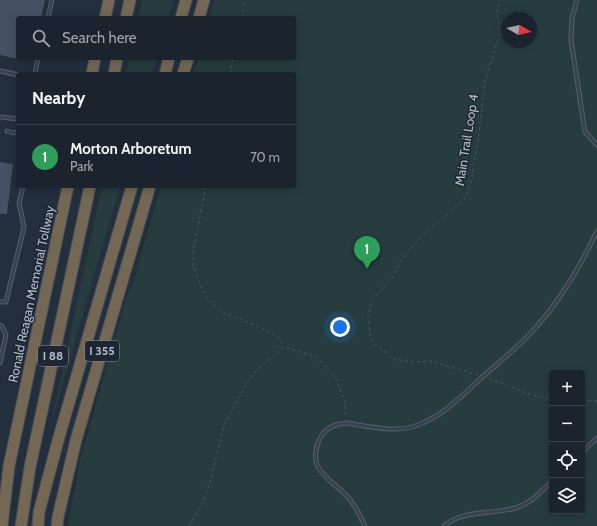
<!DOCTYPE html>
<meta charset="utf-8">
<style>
body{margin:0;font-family:Cabin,sans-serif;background:#242b36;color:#f1f3f6}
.controls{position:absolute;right:12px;bottom:12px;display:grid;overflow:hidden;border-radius:4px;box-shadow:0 2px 10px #0003}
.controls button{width:36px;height:36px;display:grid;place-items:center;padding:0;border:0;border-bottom:1px solid #39404a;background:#1b232e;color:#f1f3f6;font:20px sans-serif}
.compass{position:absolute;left:501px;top:12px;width:36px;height:36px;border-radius:50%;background:#1b232e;box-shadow:0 2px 10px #0003;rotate:99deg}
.you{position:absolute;left:340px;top:327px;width:14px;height:14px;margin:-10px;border:3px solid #fff;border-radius:50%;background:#1a73e8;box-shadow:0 0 0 6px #1a73e833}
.badge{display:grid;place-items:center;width:26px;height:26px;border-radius:50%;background:#ea580c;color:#fff;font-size:13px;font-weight:700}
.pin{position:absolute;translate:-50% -33px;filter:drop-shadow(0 1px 2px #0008)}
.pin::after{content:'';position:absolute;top:21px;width:14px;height:12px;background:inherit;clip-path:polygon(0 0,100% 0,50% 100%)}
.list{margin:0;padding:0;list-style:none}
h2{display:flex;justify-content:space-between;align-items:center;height:52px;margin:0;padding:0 16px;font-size:17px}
h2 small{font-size:13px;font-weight:400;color:#a0a4aa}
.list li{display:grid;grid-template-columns:26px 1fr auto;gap:12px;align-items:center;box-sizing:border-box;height:64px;padding:0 16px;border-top:1px solid #39404a}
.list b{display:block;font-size:15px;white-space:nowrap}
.list p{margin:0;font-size:13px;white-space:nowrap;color:#a0a4aa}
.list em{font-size:13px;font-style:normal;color:#a0a4aa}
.icon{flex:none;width:22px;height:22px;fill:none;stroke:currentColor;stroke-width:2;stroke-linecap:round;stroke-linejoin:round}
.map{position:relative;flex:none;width:597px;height:526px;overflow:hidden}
.search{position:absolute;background:#1b232e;box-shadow:0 2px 10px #0003;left:16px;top:16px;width:280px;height:44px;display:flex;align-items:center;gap:10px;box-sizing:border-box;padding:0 14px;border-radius:4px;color:#a0a4aa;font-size:15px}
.panel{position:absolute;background:#1b232e;box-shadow:0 2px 10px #0003;left:16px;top:72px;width:280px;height:116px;border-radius:4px}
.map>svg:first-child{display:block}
</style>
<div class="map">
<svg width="597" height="526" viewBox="0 0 597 526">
<rect width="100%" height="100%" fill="#242f3e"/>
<g fill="#263c3f" fill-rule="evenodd">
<path d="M 142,0 L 174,0 L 168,18 L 138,18 Z"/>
<path d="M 215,0 L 597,0 L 597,526 L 68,526 L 80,461 L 127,295 L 133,285 L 135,276 L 161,186 L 294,186 L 294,74 L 193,74 L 198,58 L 294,58 L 294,18 L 209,18 ZM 507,18 L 531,18 L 531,42 L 507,42 ZM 552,373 L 582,373 L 582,511 L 552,511 Z"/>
<path d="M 129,58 L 157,58 L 152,74 L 126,74 Z"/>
<path d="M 102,186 L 120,186 L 50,428 Z"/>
</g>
<g fill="#455162">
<path d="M 0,0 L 45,0 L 41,18 L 18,18 L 18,59 L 0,55 Z"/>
<path d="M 0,162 L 13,164 L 7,214 L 0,214 Z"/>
</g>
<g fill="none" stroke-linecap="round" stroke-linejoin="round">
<defs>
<g id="lane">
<path d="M 577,0 L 572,18 L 571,40 L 585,132 L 597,145"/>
<path d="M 48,18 L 52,0"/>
<path d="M 0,71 L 18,75"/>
<path d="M 35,74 L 38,58"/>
<path d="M 0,117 L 18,119"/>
<path d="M 7,131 L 13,133 L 18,132"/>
<path d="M 0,302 L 6,302 L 24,227 L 19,203 L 23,186"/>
<path d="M 0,325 L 2,326 L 6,335 L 0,363"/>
<path d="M 582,452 L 597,438"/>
<path d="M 365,526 C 360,515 354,503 345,494 C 327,477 306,468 320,438 C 325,428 335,424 346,423 C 367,426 394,433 415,426 C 440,418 460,398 479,380 C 498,363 520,346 537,326 C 562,298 581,265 597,231"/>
<path d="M 444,526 C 464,509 491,515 515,508 C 530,504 541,492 552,481"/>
</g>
<g id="highway">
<path d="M 105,18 L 109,0"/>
<path d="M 126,18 L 130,0"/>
<path d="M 181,18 L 186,0"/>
<path d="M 199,18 L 204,0"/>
<path d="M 92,74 L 95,58"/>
<path d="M 114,74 L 117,58"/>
<path d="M 165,74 L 169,58"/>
<path d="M 183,74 L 188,58"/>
<path d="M 2,526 L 9,466 L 68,186"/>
<path d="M 21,526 L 30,467 L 90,186"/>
<path d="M 38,526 L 39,512 L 59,437 L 132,186"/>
<path d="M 57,526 L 58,517 L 76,440 L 150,186"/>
</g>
</defs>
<use href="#lane" stroke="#565f6c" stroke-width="5"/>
<use href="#highway" stroke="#434c59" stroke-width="13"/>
<g stroke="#44595c" stroke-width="1" stroke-dasharray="3 3" stroke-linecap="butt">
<path d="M 242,18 L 245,0"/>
<path d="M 230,74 L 233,58"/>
<path d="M 206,186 L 193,252 L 193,265 L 204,294 L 209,301 L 221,312 L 256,325 L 280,338 L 283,346"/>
<path d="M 478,375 L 430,361 L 411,362 L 394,359 L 374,344 L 370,334 L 368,317 L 372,300 L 393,277 L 401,260 L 428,229 L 443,219 L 466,197 L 472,179 L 474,161 L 478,142 L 485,81 L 498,39 L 499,27 L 497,11 L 499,0"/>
<path d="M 489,378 C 510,386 529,396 552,399"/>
<path d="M 582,400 L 597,401"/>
<path d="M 189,526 L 201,505 L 210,483 L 224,425 L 250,378 L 259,368 L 284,347 L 317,357 L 335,377 L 345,402 L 345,417"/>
</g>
<use href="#lane" stroke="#38414e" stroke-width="3"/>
<use href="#highway" stroke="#746855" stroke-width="11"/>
</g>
<g text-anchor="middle" stroke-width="3" stroke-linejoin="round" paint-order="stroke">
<g fill="#1d2633" stroke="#878f9c" stroke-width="1">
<rect x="85" y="341" width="34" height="20" rx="3"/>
<rect x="38" y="346" width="30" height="20" rx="3"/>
</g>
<g font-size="12" font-weight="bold" fill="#b4bcc9">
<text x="102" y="355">I 355</text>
<text x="53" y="360">I 88</text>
</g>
<g font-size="13" fill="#b4bcc9" stroke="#1d2633">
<text transform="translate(466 140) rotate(-81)" y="5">Main Trail Loop 4</text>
<text transform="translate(31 294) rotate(-78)" y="5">Ronald Reagan Memorial Tollway</text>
</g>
</g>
</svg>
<div class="controls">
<button>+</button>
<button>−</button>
<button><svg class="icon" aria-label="locate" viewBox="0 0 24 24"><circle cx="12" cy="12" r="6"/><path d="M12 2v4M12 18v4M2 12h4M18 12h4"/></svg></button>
<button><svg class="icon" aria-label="layers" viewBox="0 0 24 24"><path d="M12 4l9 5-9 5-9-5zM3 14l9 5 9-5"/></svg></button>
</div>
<svg class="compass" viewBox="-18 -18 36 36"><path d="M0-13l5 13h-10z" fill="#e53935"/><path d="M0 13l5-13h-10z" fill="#a0a4aa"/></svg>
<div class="you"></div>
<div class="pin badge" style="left:367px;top:269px;background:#2e9e5b">1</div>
<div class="search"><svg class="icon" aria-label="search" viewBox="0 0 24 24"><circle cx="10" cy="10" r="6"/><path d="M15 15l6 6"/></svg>Search here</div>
<section class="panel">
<h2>Nearby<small></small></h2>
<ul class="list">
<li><span class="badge" style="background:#2e9e5b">1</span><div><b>Morton Arboretum</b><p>Park</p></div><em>70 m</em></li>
</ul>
</section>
</div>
